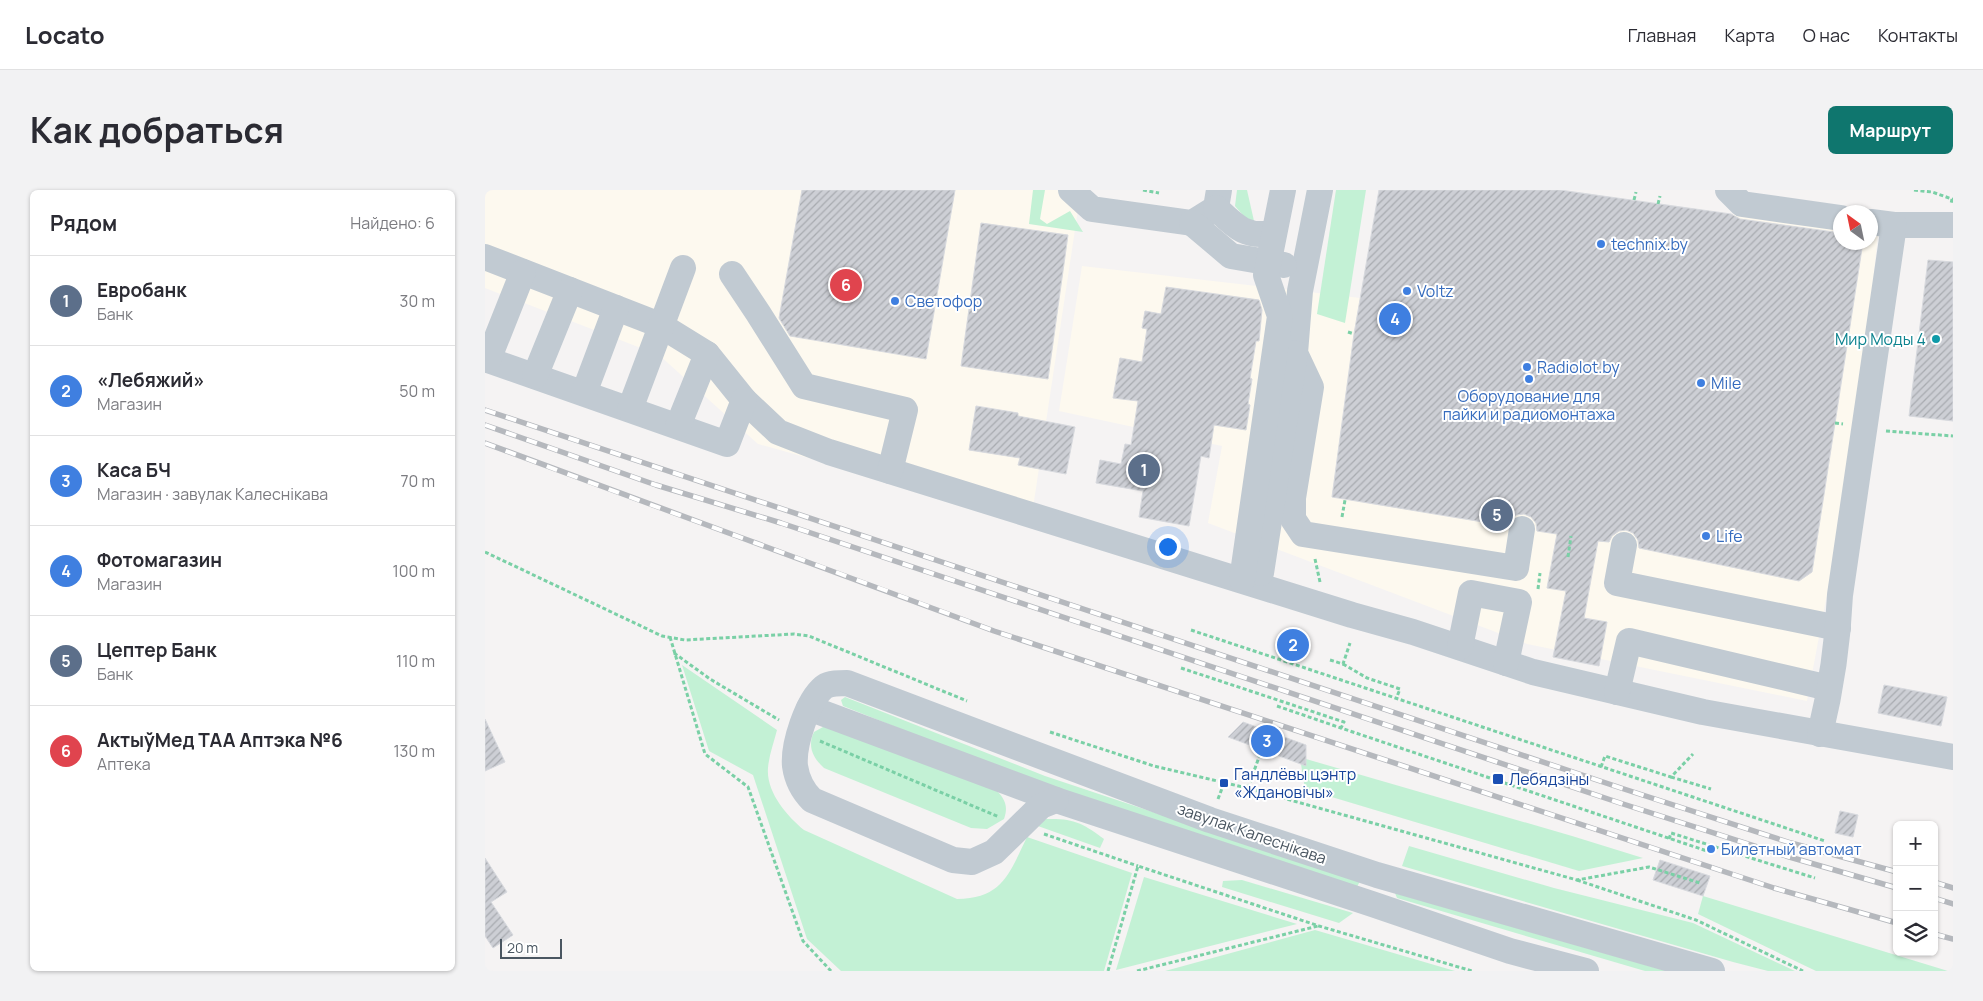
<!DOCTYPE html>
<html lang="ru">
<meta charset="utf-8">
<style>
body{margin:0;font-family:Manrope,sans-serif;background:#f2f2f3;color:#2b2b33}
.controls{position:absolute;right:15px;bottom:15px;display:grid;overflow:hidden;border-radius:8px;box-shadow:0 1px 4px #0004}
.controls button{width:45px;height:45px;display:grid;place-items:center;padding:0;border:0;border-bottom:1px solid #e1e1e2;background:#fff;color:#2b2b33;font:25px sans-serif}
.compass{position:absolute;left:1348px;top:15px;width:45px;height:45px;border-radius:50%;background:#fff;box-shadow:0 1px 4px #0004;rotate:327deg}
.scale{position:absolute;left:15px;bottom:12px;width:62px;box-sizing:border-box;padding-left:5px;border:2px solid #4a5661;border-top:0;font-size:14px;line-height:18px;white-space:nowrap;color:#4a5661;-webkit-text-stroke:4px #fff;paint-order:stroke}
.you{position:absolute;left:682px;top:356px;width:18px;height:18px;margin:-12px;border:4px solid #fff;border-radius:50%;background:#1a73e8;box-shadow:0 0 0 8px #1a73e833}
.badge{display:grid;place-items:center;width:32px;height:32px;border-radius:50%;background:#0f766e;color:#fff;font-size:16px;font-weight:700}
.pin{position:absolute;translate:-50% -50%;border:2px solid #fff;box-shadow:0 1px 5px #0006}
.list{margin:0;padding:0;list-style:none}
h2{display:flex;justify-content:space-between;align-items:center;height:65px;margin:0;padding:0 20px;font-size:21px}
h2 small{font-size:16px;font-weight:400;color:#7c7c81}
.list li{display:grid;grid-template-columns:32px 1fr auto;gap:15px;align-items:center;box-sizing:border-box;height:90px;padding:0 20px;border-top:1px solid #e1e1e2}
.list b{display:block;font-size:19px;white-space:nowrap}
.list p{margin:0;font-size:16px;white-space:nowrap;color:#7c7c81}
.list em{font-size:16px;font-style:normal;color:#7c7c81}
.icon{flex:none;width:28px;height:28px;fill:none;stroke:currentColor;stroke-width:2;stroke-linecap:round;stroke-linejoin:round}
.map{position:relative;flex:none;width:1468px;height:781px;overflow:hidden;border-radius:8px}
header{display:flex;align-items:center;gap:30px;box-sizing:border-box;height:70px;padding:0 25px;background:#fff;border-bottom:1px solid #e1e1e2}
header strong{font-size:24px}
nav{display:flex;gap:28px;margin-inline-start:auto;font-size:18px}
.intro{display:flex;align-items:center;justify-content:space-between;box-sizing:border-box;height:120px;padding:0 30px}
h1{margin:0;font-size:35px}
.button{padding:12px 22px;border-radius:8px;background:#0f766e;color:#fff;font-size:18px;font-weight:700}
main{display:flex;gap:30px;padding:0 30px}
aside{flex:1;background:#fff;border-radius:8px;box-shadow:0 1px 4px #0004}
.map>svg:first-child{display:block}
</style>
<header>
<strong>Locato</strong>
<nav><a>Главная</a><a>Карта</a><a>О нас</a><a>Контакты</a></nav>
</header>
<div class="intro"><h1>Как добраться</h1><a class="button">Маршрут</a></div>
<main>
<aside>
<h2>Рядом<small>Найдено: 6</small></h2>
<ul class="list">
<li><span class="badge" style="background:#5c6f8a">1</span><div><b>Евробанк</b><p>Банк</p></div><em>30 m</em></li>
<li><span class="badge" style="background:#3f7fe0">2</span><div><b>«Лебяжий»</b><p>Магазин</p></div><em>50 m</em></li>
<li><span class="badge" style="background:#3f7fe0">3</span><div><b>Каса БЧ</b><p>Магазин · завулак Калеснікава</p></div><em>70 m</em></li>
<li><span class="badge" style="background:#3f7fe0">4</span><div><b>Фотомагазин</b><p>Магазин</p></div><em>100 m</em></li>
<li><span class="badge" style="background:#5c6f8a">5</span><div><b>Цептер Банк</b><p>Банк</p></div><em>110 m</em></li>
<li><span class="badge" style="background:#e0444e">6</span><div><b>АктыўМед ТАА Аптэка №6</b><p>Аптека</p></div><em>130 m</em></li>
</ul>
</aside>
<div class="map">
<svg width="1468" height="781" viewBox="0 0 1468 781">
<defs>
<pattern id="building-hatch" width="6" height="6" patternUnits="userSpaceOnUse" patternTransform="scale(1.25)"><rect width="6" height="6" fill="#cdcfd5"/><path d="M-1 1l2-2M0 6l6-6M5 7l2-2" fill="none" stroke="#a8abb0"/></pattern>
</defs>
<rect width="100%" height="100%" fill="#f5f3f3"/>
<g fill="#fdf9ef">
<path d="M 0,0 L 596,0 L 548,318 L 370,281 L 273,254 L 174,165 L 0,98 Z"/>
<path d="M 1075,0 L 1355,39 L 1356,52 L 1386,52 L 1386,43 L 1393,44 L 1372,243 L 1322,511 L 1042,454 L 723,333 L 737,256 L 574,221 L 597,76 L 884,109 Z"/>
</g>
<g fill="#c3f1d5">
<path d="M 548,0 L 560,0 L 555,29 L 562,34 L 585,21 L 598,42 L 544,34 Z"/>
<path d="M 752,0 L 762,0 L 769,31 L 762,30 L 750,16 Z"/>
<path d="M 851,0 L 881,0 L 860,133 L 832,124 Z"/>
<path d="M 197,475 L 292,540 C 289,552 284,565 283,578 C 281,602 302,626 319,640 L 472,709 C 518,708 524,684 542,647 L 647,683 L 619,781 L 356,781 L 322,749 L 268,585 L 224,561 Z"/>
<path d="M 360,507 L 560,586 L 875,691 L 872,697 L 551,593 L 358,516 L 356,510 Z"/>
<path d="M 338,537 L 341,537 L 512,601 C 521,610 523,618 519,629 L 502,639 L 486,638 L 339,578 C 328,568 322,556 329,542 Z"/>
<path d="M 821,569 L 1087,646 L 1158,668 L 1094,681 L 820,599 L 816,574 Z"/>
<path d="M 561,629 C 588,628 598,633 619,649 L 615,658 L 550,635 Z"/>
<path d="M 924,656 L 1069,698 L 1208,733 L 1310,781 L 1283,781 L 1248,772 L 917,676 Z"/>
<path d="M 659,687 L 812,734 L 631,780 Z"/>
<path d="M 757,690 L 868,723 L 854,733 L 737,697 L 738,691 Z"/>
<path d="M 910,703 L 1182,781 L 1160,781 L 912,708 Z"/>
<path d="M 1218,706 L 1463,781 L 1331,781 L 1213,724 Z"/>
<path d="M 830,740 L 970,781 L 680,781 Z"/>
</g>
<g fill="url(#building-hatch)" stroke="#d7d9de">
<path d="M 317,0 L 470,0 L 441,169 L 305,146 L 294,128 Z"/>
<path d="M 894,0 L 1075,0 L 1246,24 L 1255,29 L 1356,43 L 1356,52 L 1378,52 L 1327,382 L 1314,391 L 1154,358 L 1153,350 L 1148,343 L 1141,340 L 1134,341 L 1127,346 L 1124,352 L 1113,351 L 1099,428 L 1122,432 L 1114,476 L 1068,467 L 1081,401 L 1062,398 L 1072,344 L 1052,341 L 1051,333 L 1046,327 L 1039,324 L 1031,325 L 1026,329 L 1022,336 L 847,307 L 869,144 Z"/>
<path d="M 496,33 L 583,45 L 563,189 L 476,176 Z"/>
<path d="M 1443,70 L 1468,72 L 1468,231 L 1424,226 Z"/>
<path d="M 681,97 L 774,110 L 777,120 L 774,151 L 771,151 L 765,188 L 767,189 L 763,214 L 765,215 L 761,240 L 729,235 L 724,268 L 716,266 L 704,336 L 654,327 L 658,301 L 611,293 L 615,270 L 636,274 L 640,254 L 646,255 L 653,211 L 628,208 L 635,168 L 657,172 L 662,139 L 657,138 L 660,121 L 676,124 Z"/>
<path d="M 491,216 L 533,223 L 533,226 L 590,237 L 581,284 L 533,275 L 535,268 L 484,260 Z"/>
<path d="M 1399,495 L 1462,507 L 1456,536 L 1393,523 Z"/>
<path d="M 0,529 L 20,572 L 0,581 Z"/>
<path d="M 758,532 L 821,555 L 821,576 L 743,547 Z"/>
<path d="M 1355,621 L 1373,625 L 1368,647 L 1350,643 Z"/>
<path d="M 0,668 L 22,702 L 6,712 L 28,745 L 8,758 L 0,746 Z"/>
<path d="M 1175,670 L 1225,686 L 1218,706 L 1168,690 Z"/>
</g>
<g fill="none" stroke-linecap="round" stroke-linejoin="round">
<g stroke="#7ad0a6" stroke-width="3" stroke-dasharray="4 2.5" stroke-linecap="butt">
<path d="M 658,0 L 674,3"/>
<path d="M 1429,0 L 1447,2 L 1467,9 L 1466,14"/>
<path d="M 1149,10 L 1151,2"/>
<path d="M 1173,14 L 1175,6"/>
<path d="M 863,142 L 869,144"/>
<path d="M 1350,233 L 1358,234"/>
<path d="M 1401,241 L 1468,246"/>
<path d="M 857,327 L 860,310"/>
<path d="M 0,362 L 177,446 L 200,450 L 309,444 L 324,446 L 482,511"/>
<path d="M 1083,367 L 1086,346"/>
<path d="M 830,369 L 835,392"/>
<path d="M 1053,399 L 1055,383"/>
<path d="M 706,440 L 1340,651"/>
<path d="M 185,447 L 220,564 L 263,597 L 318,751 L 346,781"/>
<path d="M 189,463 L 225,489 L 294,530"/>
<path d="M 845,470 L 858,474 L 865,453"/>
<path d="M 858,474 L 882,488 L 915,499 L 911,509"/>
<path d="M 696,478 L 859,532 L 856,538 L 1225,662"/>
<path d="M 792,516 L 856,538"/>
<path d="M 565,542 L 669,576 L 762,598 L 1092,690 L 1164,677 L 1215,693"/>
<path d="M 335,551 L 514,627"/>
<path d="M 1116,577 L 1120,566 L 1186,587 L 1208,564"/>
<path d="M 1186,587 L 1226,599"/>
<path d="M 763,598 L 779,553"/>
<path d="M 733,609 L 739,593"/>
<path d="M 559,644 L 653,676"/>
<path d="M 1184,649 L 1186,643 L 1330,688"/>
<path d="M 1092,690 L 1211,730 L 1318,781"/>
<path d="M 623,781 L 653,676 L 834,736 L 987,781"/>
<path d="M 652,781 L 833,736"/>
</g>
<g stroke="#c1cad2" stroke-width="26">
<path d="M 586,0 L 607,19 L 707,33 L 731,18 L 734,0"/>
<path d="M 835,0 L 815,101 L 810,163 L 826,197 L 808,308 L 808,329 L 818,344 L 1031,378 L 1037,339"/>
<path d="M 1243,0 L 1257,14 L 1356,28"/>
<path d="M 731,18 C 750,36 760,48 788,43"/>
<path d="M 1386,32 L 1409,35 L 1468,35"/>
<path d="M 707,33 L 746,66 L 799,75"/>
<path d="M 0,67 L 175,135 L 222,164 L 259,210 L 293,242 L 344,262 L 867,425 L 928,442 L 1048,482 L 1218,522 L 1468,567"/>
<path d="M 247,84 L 273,123 L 319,196 L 420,220 L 405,281"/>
<path d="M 0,169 L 242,254 L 259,210"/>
<path d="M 3,170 L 38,82"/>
<path d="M 50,186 L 85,100"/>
<path d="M 99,203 L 131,118"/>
<path d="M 145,219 L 198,78"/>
<path d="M 193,236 L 222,164"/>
<path d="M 1139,355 L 1132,393 L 1353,438"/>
<path d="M 776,383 L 810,163"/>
<path d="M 757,390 L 795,126 L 781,85 L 798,0"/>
<path d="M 975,457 L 986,403 L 1034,412 L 1021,473"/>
<path d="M 1132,502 L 1144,451 L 1344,498"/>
<path d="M 324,518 L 571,610 L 887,714 L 1025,761 L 1101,781"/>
<path d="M 1335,544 C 1346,499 1353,451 1355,405 L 1409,35"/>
<path d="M 571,610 L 556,616 L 509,662 L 487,672 L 468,670 L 327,610 C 317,600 312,590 310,576 C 308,555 322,511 339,497 C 345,493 355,493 362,493 L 725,630 L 892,685 L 1227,781"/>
</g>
<defs>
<g id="rail">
<path d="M 0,220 L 1139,599 L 1306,653 L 1412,682"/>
<path d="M 0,235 L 171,295 L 296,333 L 1135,613 L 1301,666 L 1412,698"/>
<path d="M 0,253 C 169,317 340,377 509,441 L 1289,698 L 1412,733"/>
<path d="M 1449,692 L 1468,698"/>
<path d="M 1449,708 L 1468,714"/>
<path d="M 1449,744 L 1468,749"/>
</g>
</defs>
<use href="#rail" stroke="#b5b8bd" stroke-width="5.5"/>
<use href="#rail" stroke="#fff" stroke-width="4" stroke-dasharray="11" stroke-linecap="butt"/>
</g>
<g fill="#3f7fe0" stroke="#fff" stroke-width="2">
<circle cx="1116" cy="54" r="5"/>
<circle cx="922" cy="101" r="5"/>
<circle cx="410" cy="111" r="5"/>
<circle cx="1042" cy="177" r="5"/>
<circle cx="1044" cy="189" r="5"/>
<circle cx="1216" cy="193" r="5"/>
<circle cx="1221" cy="346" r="5"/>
<circle cx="1226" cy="659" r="5"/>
</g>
<circle fill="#0f9aa8" stroke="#fff" stroke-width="2" cx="1451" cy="149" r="5"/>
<g fill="#1a4fb4" stroke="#fff" stroke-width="2">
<rect x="1007" y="583" width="12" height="12" rx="2.5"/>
<rect x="734" y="588" width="10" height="10" rx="2.5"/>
</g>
<g text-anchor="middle" stroke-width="4" stroke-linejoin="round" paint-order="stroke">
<g font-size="16" fill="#366cbe" stroke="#fff" text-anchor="start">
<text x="1126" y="60">technix.by</text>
<text x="932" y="107">Voltz</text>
<text x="420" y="117">Светофор</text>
<text x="1052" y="183">Radiolot.by</text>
<text x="1226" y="199">Mile</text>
<text x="1044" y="212" text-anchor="middle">Оборудование для<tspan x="1044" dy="18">пайки и радиомонтажа</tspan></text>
<text x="1231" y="352">Life</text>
<text x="1236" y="665">Билетный автомат</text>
</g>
<g font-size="16" fill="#0d838f" stroke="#fff" text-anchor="end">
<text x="1441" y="155">Мир Моды 4</text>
</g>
<g font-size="16" fill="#164399" stroke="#fff" text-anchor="start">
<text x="749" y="590">Гандлёвы цэнтр<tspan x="749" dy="18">«Ждановічы»</tspan></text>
<text x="1024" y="595">Лебядзіны</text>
</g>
<g font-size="16" fill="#4a5661" stroke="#fff">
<text transform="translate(767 643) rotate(19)" y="6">завулак Калеснікава</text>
</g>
</g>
</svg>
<div class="controls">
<button>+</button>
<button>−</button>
<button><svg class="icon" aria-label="layers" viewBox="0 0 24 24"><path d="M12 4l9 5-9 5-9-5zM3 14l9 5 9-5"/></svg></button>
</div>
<svg class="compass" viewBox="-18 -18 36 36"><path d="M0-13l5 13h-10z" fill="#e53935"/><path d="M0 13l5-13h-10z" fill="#7c7c81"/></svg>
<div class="scale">20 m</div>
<div class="you"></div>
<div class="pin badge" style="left:659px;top:280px;background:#5c6f8a">1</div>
<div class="pin badge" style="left:808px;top:455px;background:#3f7fe0">2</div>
<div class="pin badge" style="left:782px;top:551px;background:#3f7fe0">3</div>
<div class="pin badge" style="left:910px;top:129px;background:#3f7fe0">4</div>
<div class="pin badge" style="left:1012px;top:325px;background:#5c6f8a">5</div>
<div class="pin badge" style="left:361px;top:95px;background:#e0444e">6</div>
</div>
</main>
